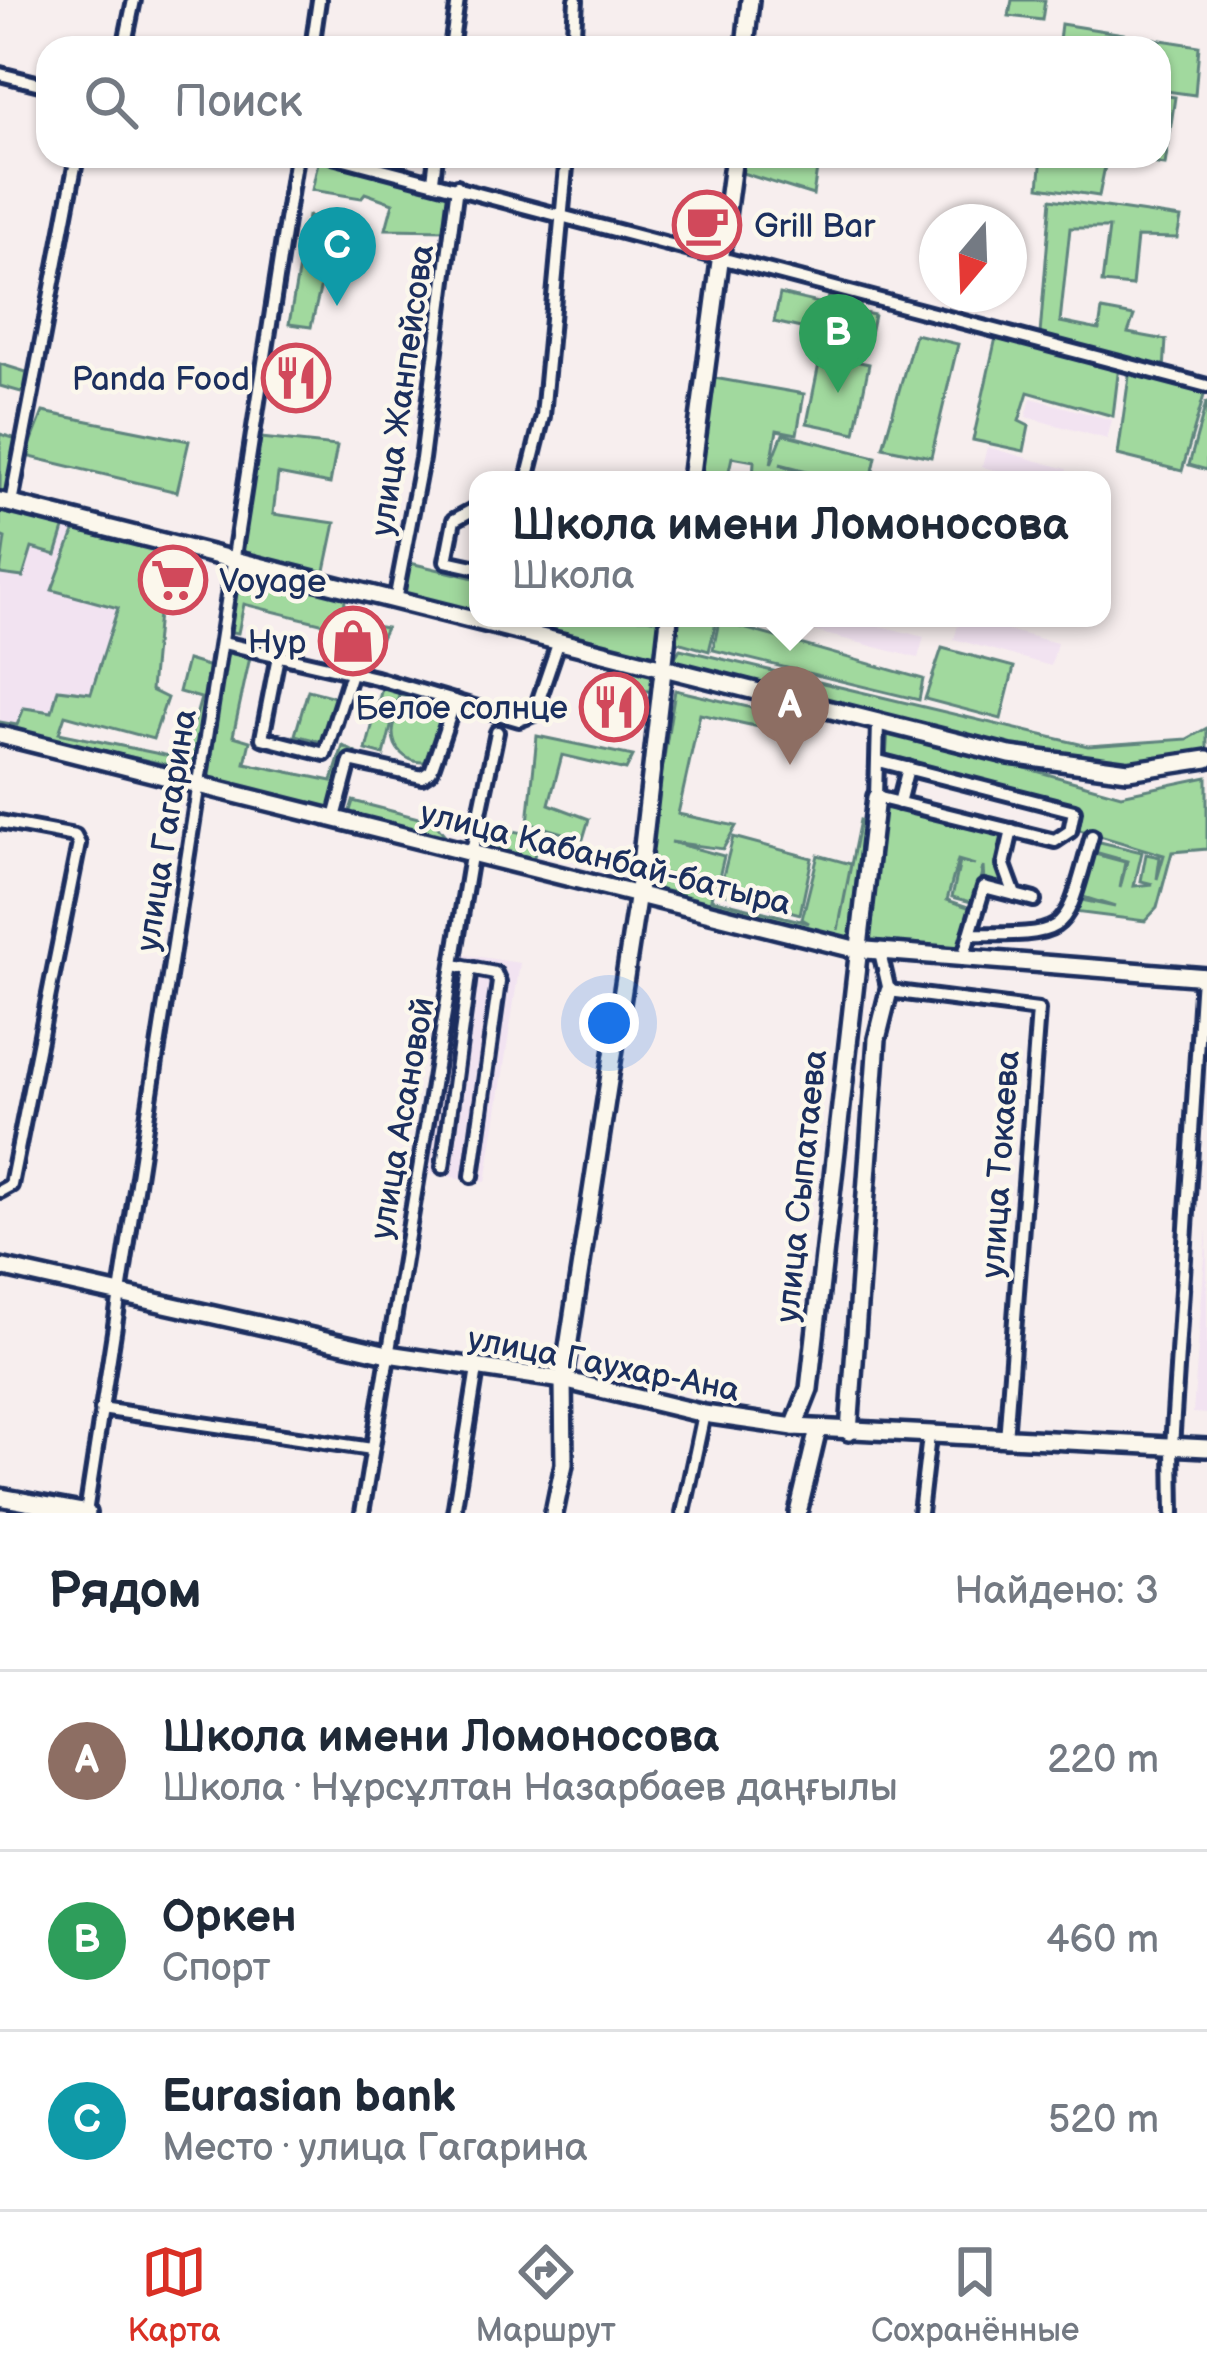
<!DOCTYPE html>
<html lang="ru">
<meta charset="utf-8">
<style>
body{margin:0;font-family:"Balsamiq Sans",sans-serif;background:#f2f2f3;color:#1f2937}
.compass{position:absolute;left:919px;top:204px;width:108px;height:108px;border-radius:50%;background:#fff;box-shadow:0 3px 9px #0004;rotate:199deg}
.you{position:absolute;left:609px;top:1023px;width:42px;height:42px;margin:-30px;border:9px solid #fff;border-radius:50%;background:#1a73e8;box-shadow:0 0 0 18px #1a73e833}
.badge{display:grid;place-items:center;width:78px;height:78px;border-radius:50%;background:#d93025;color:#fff;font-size:39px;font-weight:700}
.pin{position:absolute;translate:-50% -99px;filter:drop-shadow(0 3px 6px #0008)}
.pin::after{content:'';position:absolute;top:63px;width:42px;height:36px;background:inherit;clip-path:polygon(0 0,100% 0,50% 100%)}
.popup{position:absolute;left:469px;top:471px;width:642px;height:156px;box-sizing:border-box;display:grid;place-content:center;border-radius:24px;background:#fff;filter:drop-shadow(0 3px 9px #0005);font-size:39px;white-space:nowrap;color:#747a83}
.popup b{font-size:45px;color:#1f2937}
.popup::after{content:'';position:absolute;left:50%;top:100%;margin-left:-24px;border:24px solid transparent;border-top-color:#fff}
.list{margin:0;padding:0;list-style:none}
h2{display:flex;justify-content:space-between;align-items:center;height:156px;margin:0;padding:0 48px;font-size:51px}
h2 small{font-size:39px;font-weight:400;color:#747a83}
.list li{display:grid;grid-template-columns:78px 1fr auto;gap:36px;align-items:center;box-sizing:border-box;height:180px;padding:0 48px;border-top:3px solid #e0e1e3}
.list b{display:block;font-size:45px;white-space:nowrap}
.list p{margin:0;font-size:39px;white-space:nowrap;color:#747a83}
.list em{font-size:39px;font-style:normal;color:#747a83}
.icon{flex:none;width:66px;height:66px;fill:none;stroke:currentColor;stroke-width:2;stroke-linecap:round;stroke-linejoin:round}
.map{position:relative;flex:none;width:1207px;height:1513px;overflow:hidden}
.search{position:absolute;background:#fff;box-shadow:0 3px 9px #0004;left:36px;right:36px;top:36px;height:132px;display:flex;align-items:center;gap:30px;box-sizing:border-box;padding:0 42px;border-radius:36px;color:#747a83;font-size:45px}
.sheet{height:696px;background:#fff}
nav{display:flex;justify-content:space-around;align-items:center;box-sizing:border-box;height:168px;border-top:3px solid #e0e1e3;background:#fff;font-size:33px;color:#747a83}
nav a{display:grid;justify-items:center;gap:6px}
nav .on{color:#d93025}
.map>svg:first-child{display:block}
</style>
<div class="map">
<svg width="1207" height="1513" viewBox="0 0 1207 1513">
<rect width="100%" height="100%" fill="#f7eeee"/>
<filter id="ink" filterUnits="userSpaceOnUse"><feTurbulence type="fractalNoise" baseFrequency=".00833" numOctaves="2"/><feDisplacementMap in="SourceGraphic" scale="24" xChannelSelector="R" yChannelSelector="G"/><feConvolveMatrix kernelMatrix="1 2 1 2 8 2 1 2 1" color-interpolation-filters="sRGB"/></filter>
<g filter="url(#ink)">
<g fill="#f2e3f1">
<path d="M 1031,398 L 1112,420 L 1107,439 L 1026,417 Z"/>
<path d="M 987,447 L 1067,469 L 1064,480 L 1032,480 L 982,467 Z"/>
<path d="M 0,505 L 77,524 L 118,607 L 91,694 L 17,726 L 0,722 Z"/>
<path d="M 763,618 L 849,618 L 924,637 L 918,658 Z"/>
<path d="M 960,618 L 1057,643 L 1051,666 L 954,639 Z"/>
<path d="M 460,954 L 520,963 L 486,1182 L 426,1173 Z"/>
<path d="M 1207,1229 L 1207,1414 L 1193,1413 Z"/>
</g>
<g fill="#a1d99e" stroke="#5e847e" stroke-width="3">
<path d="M 1012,0 L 1045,0 L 1042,20 L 1009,16 Z"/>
<path d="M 1061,24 L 1199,46 L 1195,95 L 1159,90 L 1159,48 L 1058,48 Z"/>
<path d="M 1159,95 L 1175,97 L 1165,165 L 1105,156 L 1159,156 Z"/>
<path d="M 741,156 L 819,156 L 813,195 L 739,172 Z"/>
<path d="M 1042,156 L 1106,161 L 1099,196 L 1039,187 Z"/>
<path d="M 319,158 L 454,189 L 448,230 L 386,229 L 393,203 L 365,193 L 361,198 L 312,190 Z"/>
<path d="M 1051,199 L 1181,218 L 1177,238 L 1137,237 L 1132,286 L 1102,283 L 1109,228 L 1070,228 L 1060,322 L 1099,330 L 1102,310 L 1134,316 L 1128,333 L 1166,340 L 1164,370 L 1040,335 Z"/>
<path d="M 308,216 L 344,224 L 336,277 L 321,285 L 311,327 L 289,324 Z"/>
<path d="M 841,293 L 862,298 L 859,312 L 874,315 L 868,343 L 774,322 L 780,294 L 827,305 L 829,296 L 834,298 L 837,307 Z"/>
<path d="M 997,333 L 1119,366 L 1113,416 L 1028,392 L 1019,421 L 1029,426 L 1024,451 L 973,440 Z"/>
<path d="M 915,334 L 958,344 L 931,457 L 883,447 Z"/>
<path d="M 821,354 L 869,364 L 855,433 L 807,423 Z"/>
<path d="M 0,364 L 33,374 L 28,394 L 0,386 Z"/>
<path d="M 1130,369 L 1205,392 L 1182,471 L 1118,455 Z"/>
<path d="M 714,378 L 804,394 L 797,434 L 777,430 L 771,464 L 783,434 L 876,457 L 871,480 L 842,480 L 780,464 L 800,472 L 798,480 L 753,480 L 754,461 L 732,457 L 727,480 L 697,480 Z"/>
<path d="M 1206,403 L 1207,403 L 1207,470 L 1189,465 Z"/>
<path d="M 43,412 L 189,441 L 177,492 L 26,456 Z"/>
<path d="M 0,434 L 17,439 L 8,498 L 0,496 Z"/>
<path d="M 261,438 L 337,446 L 330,484 L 278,474 L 273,514 L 335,523 L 323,580 L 238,558 Z"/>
<path d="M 0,505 L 66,522 L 56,555 L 32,548 L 23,577 L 0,574 L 5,538 L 0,536 Z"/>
<path d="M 77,524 L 164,547 L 151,690 L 167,698 L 153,739 L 65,715 L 59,733 L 184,759 L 201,698 L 179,692 L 187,660 L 214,668 L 192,770 L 0,729 L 0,722 L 17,725 L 24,708 L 52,712 L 58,689 L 91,693 L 118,608 L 52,590 Z"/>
<path d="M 406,562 L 478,579 L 478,617 L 400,597 Z"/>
<path d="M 234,566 L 346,593 L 342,621 L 386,628 L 381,638 L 244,604 L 238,633 L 224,631 Z"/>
<path d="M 484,618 L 647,618 L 665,622 L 658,662 Z"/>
<path d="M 673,618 L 717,618 L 709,651 L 670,640 Z"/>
<path d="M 719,621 L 923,679 L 919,700 L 713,650 Z"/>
<path d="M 226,638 L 253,643 L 233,736 L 250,741 L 245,763 L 332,781 L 343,746 L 356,753 L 342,816 L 204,779 Z"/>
<path d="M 942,648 L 1014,667 L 1001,719 L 925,699 Z"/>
<path d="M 680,649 L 1088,746 L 1187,739 L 1207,728 L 1207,752 L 1132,767 L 1025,758 L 670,665 Z"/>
<path d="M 618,662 L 659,671 L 655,693 L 600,678 Z"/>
<path d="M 400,680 L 459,697 L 456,710 L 399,695 L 384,755 L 366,750 L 383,684 Z"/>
<path d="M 308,690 L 339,698 L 322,742 L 295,735 Z"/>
<path d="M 675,690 L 812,722 L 805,737 L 700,714 L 678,814 L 736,826 L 723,849 L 671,842 L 724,856 L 717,886 L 658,872 L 656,877 L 713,888 L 711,899 L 809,923 L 802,919 L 818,855 L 851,864 L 838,930 L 860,820 L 868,823 L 849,944 L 642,894 Z"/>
<circle cx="422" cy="733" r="29"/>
<path d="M 888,729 L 1121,795 L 1207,777 L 1207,849 L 1172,852 L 1157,908 L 1145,921 L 1074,912 L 1077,899 L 1115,907 L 1080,896 L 1091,853 L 1125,862 L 1120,888 L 1127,861 L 1091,851 L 1096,841 L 1142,852 L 1134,886 L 1153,884 L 1141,881 L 1146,854 L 1160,857 L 1157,879 L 1164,855 L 1076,829 L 1078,810 L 886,760 Z"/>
<path d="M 537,736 L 633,756 L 626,770 L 562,755 L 549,804 L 589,819 L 583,839 L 528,823 Z"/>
<path d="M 879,800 L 1007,836 L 1000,865 L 1006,889 L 984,882 L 983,867 L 975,903 L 952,897 L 960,862 L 975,865 L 958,860 L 947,900 L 974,909 L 961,955 L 858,945 Z"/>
<path d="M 353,801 L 434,822 L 448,839 L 468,844 L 467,851 L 348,817 Z"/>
<path d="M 482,825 L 539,836 L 531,869 L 477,853 Z"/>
<path d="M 733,837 L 812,858 L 800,914 L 719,892 Z"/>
</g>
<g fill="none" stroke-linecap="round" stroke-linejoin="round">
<defs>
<g id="street">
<path d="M 124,48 L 134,0"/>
<path d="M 312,48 L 319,0"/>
<path d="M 451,48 L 458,0"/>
<path d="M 573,48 L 576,0"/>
<path d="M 0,74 L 48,86"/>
<path d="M 333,156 L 1207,386"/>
<path d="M 433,180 L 436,156"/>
<path d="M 527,480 L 543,416 L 567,156"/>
<path d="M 11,503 L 77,156"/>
<path d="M 478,507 L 454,520 L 446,561 L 478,568"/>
<path d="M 395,601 L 422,459 L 457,186"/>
<path d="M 223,643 L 376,678 L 519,720 L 534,714 L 559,641"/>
<path d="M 278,656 L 262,738 L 325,754 L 351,673"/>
<path d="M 878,723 L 876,797 L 1055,841 L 1070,831 L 1074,811 L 879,761"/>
<path d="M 899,803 L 908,768"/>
<path d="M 335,818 L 350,761 L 422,777 L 431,771 L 455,701"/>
<path d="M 0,822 L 75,836 L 79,844 L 11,1185 L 0,1191"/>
<path d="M 1015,895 L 1034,900"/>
<path d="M 970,934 C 1074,936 1064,933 1092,836"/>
<path d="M 880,952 L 889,991 L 1038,1010 L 1006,1440"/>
<path d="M 963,958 L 984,887 L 1015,895 L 1004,865 L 1012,830"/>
<path d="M 454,965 L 495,973 L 499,982 L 472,1176"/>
<path d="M 443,1167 L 470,968"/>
<path d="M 101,1409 L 372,1449"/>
<path d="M 86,1513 L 296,156"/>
<path d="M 362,1513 L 471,856 L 497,732"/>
<path d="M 454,1513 L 477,1369"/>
<path d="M 683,1513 L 704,1414"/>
<path d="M 920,1513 L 929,1436"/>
<path d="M 1173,1513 L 1172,1447 L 1202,976"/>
</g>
<g id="secondary">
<path d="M 745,48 L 750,0"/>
<path d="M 691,480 L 734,156"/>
<path d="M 0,501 L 1010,755 L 1128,771 L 1207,759"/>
<path d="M 0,735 L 854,949 L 1207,977"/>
<path d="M 0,1267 L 388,1354 L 563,1380 L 704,1414 L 794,1427 L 1207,1448"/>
<path d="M 794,1427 L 809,1389 L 876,797"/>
<path d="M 849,1432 L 877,1039 L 889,991"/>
<path d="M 0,1497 L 87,1513"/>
<path d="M 554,1513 L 564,1464 L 563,1380 L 637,899 L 669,618"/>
<path d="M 798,1513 L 818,1429"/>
</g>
</defs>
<use href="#street" stroke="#1b2f5e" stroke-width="20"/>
<use href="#secondary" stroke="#1b2f5e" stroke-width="24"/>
<use href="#street" stroke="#fbf7ec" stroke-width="10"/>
<use href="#secondary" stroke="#fbf7ec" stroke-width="15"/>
</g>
</g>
<defs>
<symbol id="cafe-ring" viewBox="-11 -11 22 22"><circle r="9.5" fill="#fbf7ec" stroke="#d1495b" stroke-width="1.5"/><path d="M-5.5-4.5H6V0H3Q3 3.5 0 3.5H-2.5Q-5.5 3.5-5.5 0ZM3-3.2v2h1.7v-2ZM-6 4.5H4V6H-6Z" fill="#d1495b"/></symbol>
<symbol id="restaurant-ring" viewBox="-11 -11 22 22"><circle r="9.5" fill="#fbf7ec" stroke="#d1495b" stroke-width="1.5"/><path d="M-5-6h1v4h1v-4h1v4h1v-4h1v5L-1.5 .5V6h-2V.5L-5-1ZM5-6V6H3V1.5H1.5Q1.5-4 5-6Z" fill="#d1495b"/></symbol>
<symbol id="supermarket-ring" viewBox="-11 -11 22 22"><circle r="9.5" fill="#fbf7ec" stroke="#d1495b" stroke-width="1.5"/><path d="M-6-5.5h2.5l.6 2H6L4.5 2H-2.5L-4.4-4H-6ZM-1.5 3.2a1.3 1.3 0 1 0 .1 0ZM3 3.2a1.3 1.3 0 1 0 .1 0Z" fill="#d1495b"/></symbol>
<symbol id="shop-ring" viewBox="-11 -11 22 22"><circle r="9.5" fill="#fbf7ec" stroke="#d1495b" stroke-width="1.5"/><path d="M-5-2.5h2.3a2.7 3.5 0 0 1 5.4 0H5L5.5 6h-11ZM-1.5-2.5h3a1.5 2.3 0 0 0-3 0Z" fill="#d1495b"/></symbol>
</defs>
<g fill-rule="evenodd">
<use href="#cafe-ring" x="669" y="187" width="76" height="76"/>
<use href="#restaurant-ring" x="258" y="340" width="76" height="76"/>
<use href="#supermarket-ring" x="135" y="542" width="76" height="76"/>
<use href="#shop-ring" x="315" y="603" width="76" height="76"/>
<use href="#restaurant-ring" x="576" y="669" width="76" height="76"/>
</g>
<g text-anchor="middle" stroke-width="9" stroke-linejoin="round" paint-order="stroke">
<g font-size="33" fill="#1b2f5e" stroke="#fbf7ec" text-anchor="end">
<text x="754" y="237" text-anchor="start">Grill Bar</text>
<text x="250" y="390">Panda Food</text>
<text x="219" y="592" text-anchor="start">Voyage</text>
<text x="306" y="653">Нур</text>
<text x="568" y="719">Белое солнце</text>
</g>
<g font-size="33" fill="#1b2f5e" stroke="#fbf7ec">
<text transform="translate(401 390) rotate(-82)" y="12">улица Жанпейсова</text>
<text transform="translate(165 830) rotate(-81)" y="12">улица Гагарина</text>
<text transform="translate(606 857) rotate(14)" y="12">улица Кабанбай-батыра</text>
<text transform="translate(401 1118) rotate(-80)" y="12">улица Асановой</text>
<text transform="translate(999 1164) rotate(-86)" y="12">улица Токаева</text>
<text transform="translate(800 1186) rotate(-84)" y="12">улица Сыпатаева</text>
<text transform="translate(604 1363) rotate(11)" y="12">улица Гаухар-Ана</text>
</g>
</g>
</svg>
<svg class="compass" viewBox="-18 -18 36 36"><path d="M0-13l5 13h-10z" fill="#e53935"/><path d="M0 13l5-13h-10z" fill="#747a83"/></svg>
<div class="you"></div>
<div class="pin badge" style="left:790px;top:765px;background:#8d6e63">A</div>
<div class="popup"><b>Школа имени Ломоносова</b>Школа</div>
<div class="pin badge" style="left:838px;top:393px;background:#2e9e5b">B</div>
<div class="pin badge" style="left:337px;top:306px;background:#0f9aa8">C</div>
<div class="search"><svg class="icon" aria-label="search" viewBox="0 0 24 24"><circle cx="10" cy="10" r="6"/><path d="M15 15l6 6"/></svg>Поиск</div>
</div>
<section class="sheet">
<h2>Рядом<small>Найдено: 3</small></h2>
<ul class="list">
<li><span class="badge" style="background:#8d6e63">A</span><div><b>Школа имени Ломоносова</b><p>Школа · Нұрсұлтан Назарбаев даңғылы</p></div><em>220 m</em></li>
<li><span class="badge" style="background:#2e9e5b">B</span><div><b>Оркен</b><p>Спорт</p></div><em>460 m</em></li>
<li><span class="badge" style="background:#0f9aa8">C</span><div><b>Eurasian bank</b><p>Место · улица Гагарина</p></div><em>520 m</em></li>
</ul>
</section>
<nav>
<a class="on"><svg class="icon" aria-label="map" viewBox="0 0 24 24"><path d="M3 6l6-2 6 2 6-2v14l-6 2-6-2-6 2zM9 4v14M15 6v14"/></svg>Карта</a>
<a><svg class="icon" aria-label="directions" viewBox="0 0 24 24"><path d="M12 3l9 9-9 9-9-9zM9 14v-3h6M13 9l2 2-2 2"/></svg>Маршрут</a>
<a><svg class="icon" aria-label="saved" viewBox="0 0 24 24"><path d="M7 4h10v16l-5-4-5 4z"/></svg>Сохранённые</a>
</nav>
